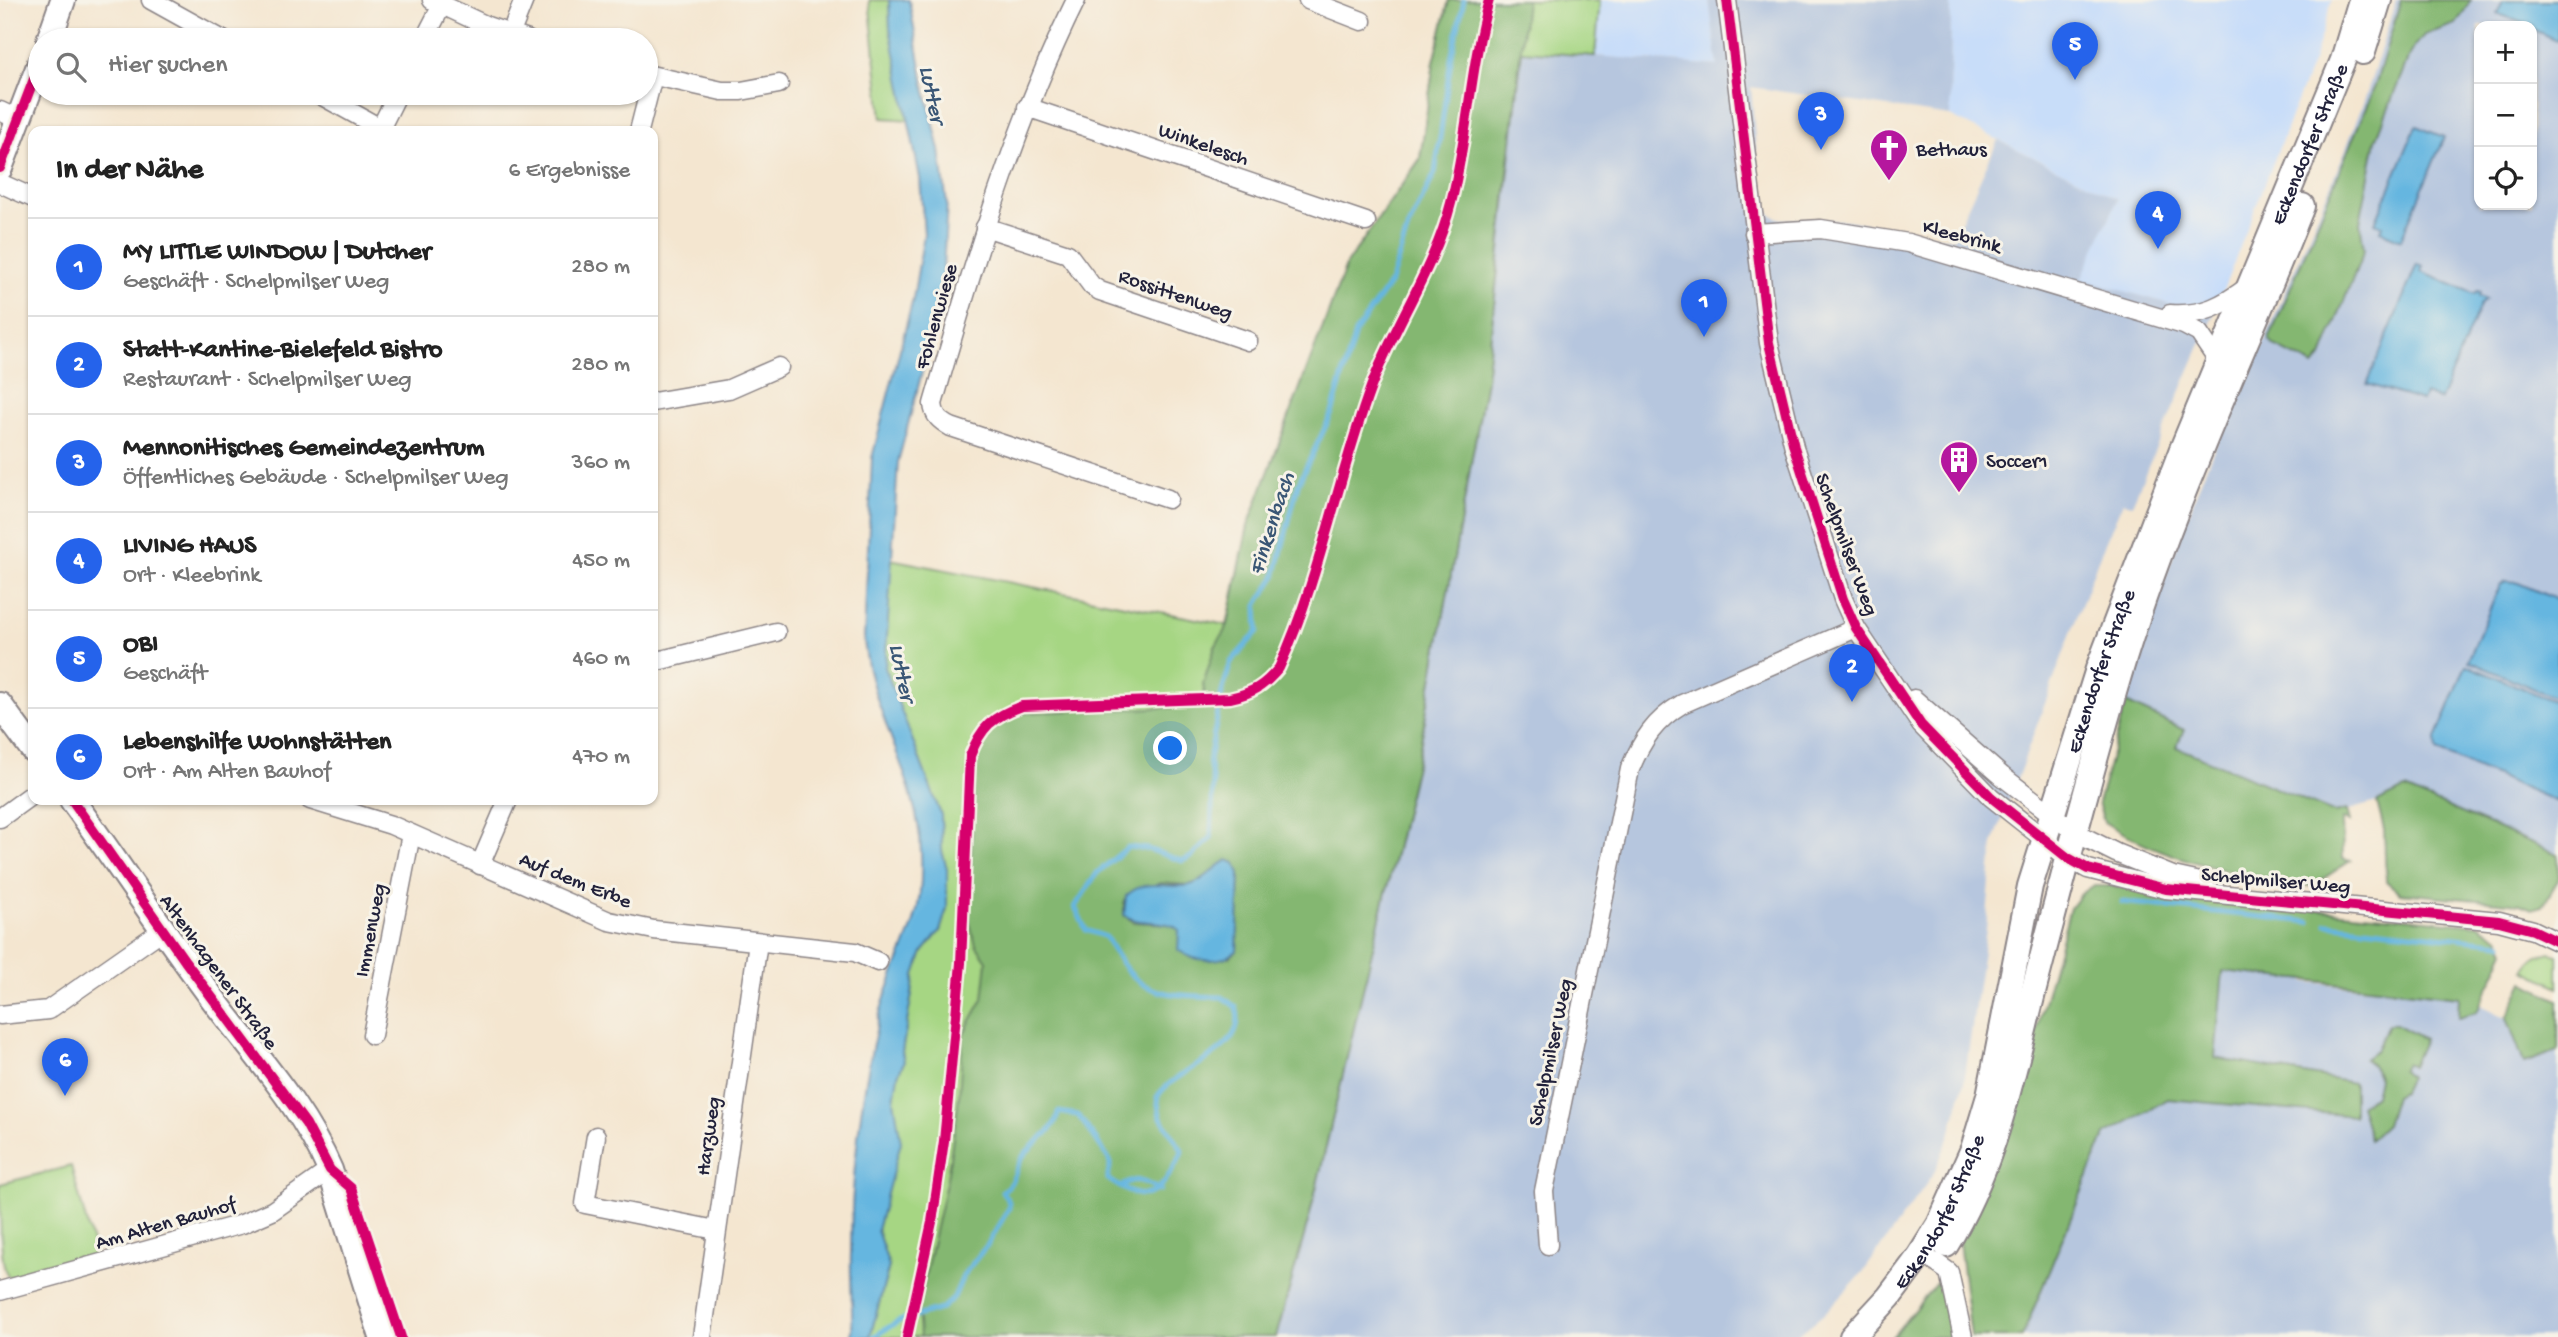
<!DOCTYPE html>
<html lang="de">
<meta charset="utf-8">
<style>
body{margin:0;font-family:"Gochi Hand",sans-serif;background:#f2f2f2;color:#222}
.controls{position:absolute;right:21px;top:21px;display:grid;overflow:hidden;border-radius:14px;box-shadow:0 2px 5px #0004}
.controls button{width:63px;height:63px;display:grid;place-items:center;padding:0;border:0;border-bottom:2px solid #e0e0e0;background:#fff;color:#222;font:35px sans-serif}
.you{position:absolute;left:1171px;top:749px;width:24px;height:24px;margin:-18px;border:5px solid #fff;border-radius:50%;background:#1a73e8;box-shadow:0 0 0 10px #1a73e833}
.badge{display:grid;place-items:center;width:46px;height:46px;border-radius:50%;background:#2563eb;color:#fff;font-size:23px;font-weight:700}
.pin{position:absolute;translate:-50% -58px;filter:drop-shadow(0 2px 4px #0008)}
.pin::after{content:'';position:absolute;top:37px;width:24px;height:21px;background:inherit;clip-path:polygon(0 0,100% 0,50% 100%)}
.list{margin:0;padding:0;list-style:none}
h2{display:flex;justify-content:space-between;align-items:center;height:91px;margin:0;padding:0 28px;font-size:30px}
h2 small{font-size:23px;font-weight:400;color:#767676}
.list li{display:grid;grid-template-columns:46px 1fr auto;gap:21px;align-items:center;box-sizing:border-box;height:98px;padding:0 28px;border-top:2px solid #e0e0e0}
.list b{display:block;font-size:26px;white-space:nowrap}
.list p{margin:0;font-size:23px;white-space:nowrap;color:#767676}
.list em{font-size:23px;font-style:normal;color:#767676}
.icon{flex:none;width:38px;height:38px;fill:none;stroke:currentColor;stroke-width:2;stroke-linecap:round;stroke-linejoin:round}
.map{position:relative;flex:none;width:2558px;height:1337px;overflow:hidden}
.search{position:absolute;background:#fff;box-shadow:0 2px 5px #0004;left:28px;top:28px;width:630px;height:77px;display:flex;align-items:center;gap:18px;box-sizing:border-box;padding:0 24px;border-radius:38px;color:#767676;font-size:26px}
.panel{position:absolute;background:#fff;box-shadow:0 2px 5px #0004;left:28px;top:126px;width:630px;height:679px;border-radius:14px}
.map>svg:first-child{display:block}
</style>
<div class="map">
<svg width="2558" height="1337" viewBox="0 0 2558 1337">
<rect width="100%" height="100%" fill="#f7f3e8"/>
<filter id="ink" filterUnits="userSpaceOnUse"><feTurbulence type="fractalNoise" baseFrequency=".0143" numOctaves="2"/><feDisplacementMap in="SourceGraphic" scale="14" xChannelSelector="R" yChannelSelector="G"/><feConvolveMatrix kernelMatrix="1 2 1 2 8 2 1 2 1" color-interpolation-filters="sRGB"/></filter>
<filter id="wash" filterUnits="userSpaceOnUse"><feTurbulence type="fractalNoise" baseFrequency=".00686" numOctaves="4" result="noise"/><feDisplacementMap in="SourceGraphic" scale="28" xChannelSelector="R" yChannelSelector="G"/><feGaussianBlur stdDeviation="1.57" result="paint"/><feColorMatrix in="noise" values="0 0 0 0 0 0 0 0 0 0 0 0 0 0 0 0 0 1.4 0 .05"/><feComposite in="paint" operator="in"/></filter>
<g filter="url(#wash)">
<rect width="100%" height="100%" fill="#f4e6d0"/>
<g fill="#c8ddf9">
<path d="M 1600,0 L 1709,0 L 1718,66 L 1595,56 Z"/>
<path d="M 1951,0 L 2332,0 L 2313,61 L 2213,316 L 2080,279 L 2118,199 L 1950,116 Z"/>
</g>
<g fill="#b6c6de" fill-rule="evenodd">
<path d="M 1709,0 L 1951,0 L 1950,116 L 1751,87 L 1759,192 L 1771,215 L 1781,219 L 1846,220 L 1953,239 L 1998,140 L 2118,199 L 2081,279 L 2213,316 L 2132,504 L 2123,502 L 2099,557 L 1993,844 L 1986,930 L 1964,1082 L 1950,1135 L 1934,1173 L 1864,1271 L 1824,1314 L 1795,1337 L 1276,1337 L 1310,1214 L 1419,752 L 1486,380 L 1522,50 L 1718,66 Z"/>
<path d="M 2396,0 L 2558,0 L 2558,854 L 2405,789 L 2377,802 L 2335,814 L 2175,747 L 2184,731 L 2126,703 L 2159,594 L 2204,473 L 2238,392 L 2242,393 L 2345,151 L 2368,90 ZM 2479,26 L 2532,26 L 2532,205 L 2479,205 Z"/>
<path d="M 2223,970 L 2304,979 L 2305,982 L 2460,997 L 2458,1017 L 2477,1012 L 2481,1005 L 2507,1018 L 2524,1063 L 2558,1051 L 2558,1337 L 2022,1337 L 2105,1135 L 2168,1099 L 2354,1116 L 2353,1083 L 2215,1058 Z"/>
</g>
<g fill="#a6d683" stroke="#647c5f" stroke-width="2">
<path d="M 869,0 L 889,0 L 890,29 L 910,120 L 882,118 Z"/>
<path d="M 1449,0 L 1600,0 L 1595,56 L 1522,51 L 1486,380 L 1419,752 L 1310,1214 L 1276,1337 L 870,1337 L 889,1266 L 877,1230 L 900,1142 L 894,1100 L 898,1074 L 904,1062 L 902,1052 L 915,975 L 923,952 L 940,931 L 947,908 L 947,869 L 942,851 L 941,815 L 885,668 L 890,559 L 1227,625 L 1248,526 L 1347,263 L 1420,159 L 1434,62 Z"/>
<path d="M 2550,952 L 2558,954 L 2558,987 L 2525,970 L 2536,956 Z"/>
<path d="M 71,1166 L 96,1257 L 17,1279 C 13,1278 10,1278 7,1275 C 0,1264 0,1200 0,1184 Z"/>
</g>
<g fill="#84b771" stroke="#536c56" stroke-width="2" fill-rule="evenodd">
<path d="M 1449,0 L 1526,0 L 1486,380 L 1419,752 L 1310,1214 L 1276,1337 L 920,1337 L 918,1307 L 947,1178 L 959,1097 L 963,1034 L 983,999 L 987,961 L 976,945 L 969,921 L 974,752 L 988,731 L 1017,713 L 1206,706 L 1203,684 L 1215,647 L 1228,625 L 1248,526 L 1347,263 L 1420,159 L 1434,62 ZM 1228,860 L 1240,873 L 1237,951 L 1229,957 L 1172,924 L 1134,922 L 1124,915 L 1124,901 L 1161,883 L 1188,885 L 1197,883 Z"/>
<path d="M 2401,0 L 2471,0 L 2456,24 L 2424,35 L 2410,53 L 2376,140 L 2360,222 L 2364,250 L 2322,357 L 2314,366 L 2274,346 L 2269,339 L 2375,86 Z"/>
<path d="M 2126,703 L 2184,730 L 2176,747 L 2335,813 L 2347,810 L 2350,821 L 2342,819 L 2343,859 L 2350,861 L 2312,886 C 2240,876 2166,861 2104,822 L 2098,803 Z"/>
<path d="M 2405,789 L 2558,854 L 2558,880 L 2543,906 L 2532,909 L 2520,904 L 2400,893 L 2386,881 L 2384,830 L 2377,802 Z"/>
<path d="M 2093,886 L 2114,886 L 2172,896 L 2480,925 L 2500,938 L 2505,951 L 2477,1012 L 2458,1017 L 2459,997 L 2223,971 L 2215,1058 L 2354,1083 L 2354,1116 L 2168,1099 L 2105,1135 L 2022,1337 L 1971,1337 L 1959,1242 L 2026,1068 L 2070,908 L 2080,895 Z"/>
<path d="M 2524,982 L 2558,1000 L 2558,1051 L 2524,1063 L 2507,1018 Z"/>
<path d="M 2388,1024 L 2396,1024 L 2424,1039 L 2412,1066 L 2406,1063 L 2402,1070 L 2409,1077 L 2402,1092 L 2395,1096 L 2386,1125 L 2370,1140 L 2360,1105 L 2375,1096 L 2379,1078 L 2373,1066 L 2364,1059 L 2376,1051 Z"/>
<path d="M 1938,1281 L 1946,1285 L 1953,1337 L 1892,1337 Z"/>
</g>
<g fill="#65b6e0" stroke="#446c8e" stroke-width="2">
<path d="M 889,0 L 909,0 L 924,84 L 940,150 L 947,204 L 941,301 L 898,462 L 885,668 L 941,815 L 942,851 L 947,869 L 947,908 L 940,931 L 923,952 L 915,975 L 902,1052 L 904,1062 L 898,1075 L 894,1100 L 901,1142 L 877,1230 L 889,1266 L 870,1337 L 852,1337 C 853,1309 850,1280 851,1252 C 851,1175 861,1096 878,1021 C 886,986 903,955 914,921 C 921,900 922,875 921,853 C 919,779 871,714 864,640 L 872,458 L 913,299 L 924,234 L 920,178 L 890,29 Z"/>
<path d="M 2503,0 L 2558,0 L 2558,41 L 2532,29 L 2532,26 L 2497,14 Z"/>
<path d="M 2416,126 L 2444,137 L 2401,240 L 2380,231 L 2382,226 L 2375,223 Z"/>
<path d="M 2417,264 L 2423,266 L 2421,272 L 2475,294 L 2477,291 L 2480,292 L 2479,296 L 2486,299 L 2481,303 L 2440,400 L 2425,394 L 2422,401 L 2367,384 Z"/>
<path d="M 2505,581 L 2516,582 L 2558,600 L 2558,699 L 2468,661 L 2500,585 Z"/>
<path d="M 2466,665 L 2558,703 L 2558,802 L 2437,751 L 2436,739 Z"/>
<path d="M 1228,860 L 1235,863 L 1240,873 L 1237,951 C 1219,964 1196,963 1178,950 L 1179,930 C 1164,917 1141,927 1124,915 L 1126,896 C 1147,876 1166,890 1190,885 C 1205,881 1215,866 1228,860 Z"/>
</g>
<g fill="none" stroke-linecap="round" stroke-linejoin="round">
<g stroke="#65b6e0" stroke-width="5">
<path d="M 2122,902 L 2310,922"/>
<path d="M 2327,924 L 2502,943"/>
<path d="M 1121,1187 C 1136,1174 1145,1183 1160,1190"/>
<path d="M 873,1337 L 899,1321 L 941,1309 L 954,1297 L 964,1274 L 988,1244 L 1009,1208 L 1009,1202 L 1002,1191 C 1017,1182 1014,1168 1024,1155 C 1035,1140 1057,1131 1058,1112 L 1078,1115 C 1084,1124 1110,1157 1110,1163 C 1111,1170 1107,1173 1108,1179 C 1137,1200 1154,1203 1172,1170 C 1176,1163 1181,1158 1182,1150 L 1160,1116 L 1157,1097 C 1175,1067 1251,1053 1236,1007 L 1222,997 C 1158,994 1138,998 1106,937 L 1086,930 L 1075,907 L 1097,873 L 1128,847 L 1148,849 L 1182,861 L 1191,857 L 1211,838 L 1213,784 L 1209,760 L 1222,692 L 1231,662 L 1258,631 L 1257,605 L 1275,577 L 1298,484 L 1332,413 L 1355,333 L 1391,281 L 1408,228 L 1435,173 L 1451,59 L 1464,0"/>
</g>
</g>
</g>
<g filter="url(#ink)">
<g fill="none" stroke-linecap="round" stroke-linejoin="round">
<defs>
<g id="minor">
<path d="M 151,0 L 223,40"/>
<path d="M 432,0 L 487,26 L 528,40"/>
<path d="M 1076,0 C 1012,129 973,266 933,404 C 934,416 940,421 951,427 L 1168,499"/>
<path d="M 1308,0 L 1362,21"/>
<path d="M 1727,0 L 1769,343 L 1794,447 L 1843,599 L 1856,628 L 1921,725 L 1991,797 L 2068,858 L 2088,869 L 2166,889 L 2499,921 L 2533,930 L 2558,942"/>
<path d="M 510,35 L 524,0"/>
<path d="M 424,40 L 442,5"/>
<path d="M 646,74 L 722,91 L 741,91 L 779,84"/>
<path d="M 317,93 L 380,128"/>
<path d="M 1027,107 L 1366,222"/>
<path d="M 0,111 L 17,119"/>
<path d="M 379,131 L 398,93"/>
<path d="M 639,131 L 653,76"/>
<path d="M 0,183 L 33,198"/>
<path d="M 985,227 L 1068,254 L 1092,286 L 1100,291 L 1248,341"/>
<path d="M 1754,233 L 1821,229 L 1908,243 L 2184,325 L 2199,333 L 2218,361"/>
<path d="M 2170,314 C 2203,316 2222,306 2249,286"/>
<path d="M 653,402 L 729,389 L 779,367"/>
<path d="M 653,662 L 776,632"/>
<path d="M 1914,699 L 2002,776 L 2076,833 L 2116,853 L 2173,876 L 2205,883"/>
<path d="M 310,800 L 391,825 L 609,921 L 654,930 L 855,952 L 878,962"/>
<path d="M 0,818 L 33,794"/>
<path d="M 480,865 L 508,800"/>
<path d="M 0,1015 L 48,1010 L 164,929"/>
<path d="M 372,1035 L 411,834"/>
<path d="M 596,1136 L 585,1204 L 716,1230"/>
<path d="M 1548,1245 L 1544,1191 L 1630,769 C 1642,740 1655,720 1682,704 L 1856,628"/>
<path d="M 1935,1262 L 1949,1272 L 1963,1337"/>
<path d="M 0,1291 L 242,1224 L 272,1211 L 330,1170"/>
<path d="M 702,1337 L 758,942"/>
</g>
<g id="secondary">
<path d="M 49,40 L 63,0"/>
<path d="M 2363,52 L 2379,0"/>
<path d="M 0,168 L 40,63"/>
<path d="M 0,705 L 33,750"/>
<path d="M 72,800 C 120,866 164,934 213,999 C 254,1054 303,1107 330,1170 L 382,1337"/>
<path d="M 1946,1245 C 1996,1164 2012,1075 2035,985 C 2062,881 2089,777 2119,675 C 2167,514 2240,362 2302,206"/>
<path id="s1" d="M 1852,1337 L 1889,1297 L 1919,1257 L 1939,1225 L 1973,1149 L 1989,1096 L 2030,886 L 2098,669 L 2182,449 L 2343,60 L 2361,0"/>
</g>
</defs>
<use href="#minor" stroke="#8b8486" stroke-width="21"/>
<use href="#secondary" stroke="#8b8486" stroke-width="28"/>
<use href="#minor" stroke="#fff" stroke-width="18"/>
<use href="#secondary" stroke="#fff" stroke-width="24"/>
<defs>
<g id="cycleway">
<path d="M 1727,0 L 1769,343 L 1794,447 L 1843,599 L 1856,628 L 1921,725 L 1991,797 L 2068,858 L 2088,869 L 2166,889 L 2499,921 L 2533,930 L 2558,942"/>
<path d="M 0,168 L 40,63"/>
<path d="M 72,800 L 185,961 L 306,1124 L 330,1170 L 351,1188 L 401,1337"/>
<path d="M 907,1337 L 932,1222 L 944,1141 L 961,963 L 970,756 C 981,727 992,717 1022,706 L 1230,698 C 1253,693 1264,686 1279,668 C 1320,579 1337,479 1371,387 C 1394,325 1435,267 1451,203 C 1468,136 1470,67 1489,0"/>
</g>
</defs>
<use href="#cycleway" stroke="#f7f3e8" stroke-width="15"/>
<use href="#cycleway" stroke="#d6006c" stroke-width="10"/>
</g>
</g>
<defs>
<symbol id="church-pin" viewBox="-11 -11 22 30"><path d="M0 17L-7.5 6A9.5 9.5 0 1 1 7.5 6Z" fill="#b5179e" stroke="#f7f3e8"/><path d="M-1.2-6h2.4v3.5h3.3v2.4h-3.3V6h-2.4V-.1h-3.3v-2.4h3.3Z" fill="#fff"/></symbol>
<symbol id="building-pin" viewBox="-11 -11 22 30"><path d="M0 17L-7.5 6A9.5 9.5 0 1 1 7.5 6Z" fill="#b5179e" stroke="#f7f3e8"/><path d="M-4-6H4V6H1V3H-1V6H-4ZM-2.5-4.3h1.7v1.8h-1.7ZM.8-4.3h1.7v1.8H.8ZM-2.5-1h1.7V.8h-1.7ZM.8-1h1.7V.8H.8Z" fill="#fff"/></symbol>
</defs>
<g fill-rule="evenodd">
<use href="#church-pin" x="1867" y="126" width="44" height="60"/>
<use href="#building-pin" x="1937" y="438" width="44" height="60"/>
</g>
<g text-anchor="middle" stroke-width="6" stroke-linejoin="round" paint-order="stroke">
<g font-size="21" fill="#22223b" stroke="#f7f3e8">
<text transform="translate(1204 143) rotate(19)" y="7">Winkelesch</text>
<text dy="7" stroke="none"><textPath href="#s1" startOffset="1288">Eckendorfer Straße</textPath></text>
<text transform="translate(1962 235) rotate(15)" y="7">Kleebrink</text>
<text transform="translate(1176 293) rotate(19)" y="7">Rossittenweg</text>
<text transform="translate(935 316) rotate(-74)" y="7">Fohlenwiese</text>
<text transform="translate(1848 544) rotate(70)" y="7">Schelpmilser Weg</text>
<text dy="7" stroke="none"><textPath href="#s1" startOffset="721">Eckendorfer Straße</textPath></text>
<text transform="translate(576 879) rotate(22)" y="7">Auf dem Erbe</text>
<text transform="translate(2276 879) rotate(5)" y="7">Schelpmilser Weg</text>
<text transform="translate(369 930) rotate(-79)" y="7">Immenweg</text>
<text transform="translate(220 971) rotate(54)" y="7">Altenhagener Straße</text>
<text transform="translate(1549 1052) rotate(-78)" y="7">Schelpmilser Weg</text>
<text transform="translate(707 1136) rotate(-82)" y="7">Harzweg</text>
<text dy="7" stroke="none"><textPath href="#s1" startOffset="154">Eckendorfer Straße</textPath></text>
<text transform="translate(165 1222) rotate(-16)" y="7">Am Alten Bauhof</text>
</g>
<g font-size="21" fill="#22223b" stroke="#f7f3e8" text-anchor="start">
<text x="1916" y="155">Bethaus</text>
<text x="1986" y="467">Soccer1</text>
</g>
<g font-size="23" font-style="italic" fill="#395675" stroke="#f7f3e8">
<text transform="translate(934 94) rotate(78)" y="8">Lutter</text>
<text transform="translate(1270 523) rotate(-72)" y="8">Finkenbach</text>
<text transform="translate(904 672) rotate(78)" y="8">Lutter</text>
</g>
</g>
</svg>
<div class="controls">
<button>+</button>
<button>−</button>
<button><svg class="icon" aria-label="locate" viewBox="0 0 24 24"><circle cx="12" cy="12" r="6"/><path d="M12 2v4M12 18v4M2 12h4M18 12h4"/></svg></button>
</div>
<div class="you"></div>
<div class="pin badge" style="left:1704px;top:337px">1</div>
<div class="pin badge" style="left:1852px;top:702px">2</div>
<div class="pin badge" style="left:1821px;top:150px">3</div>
<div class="pin badge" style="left:2158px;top:249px">4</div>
<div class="pin badge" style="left:2075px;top:80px">5</div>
<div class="pin badge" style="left:65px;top:1096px">6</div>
<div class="search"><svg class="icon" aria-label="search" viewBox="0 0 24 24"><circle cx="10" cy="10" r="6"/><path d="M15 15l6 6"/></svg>Hier suchen</div>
<section class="panel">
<h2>In der Nähe<small>6 Ergebnisse</small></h2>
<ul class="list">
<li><span class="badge">1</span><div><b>MY LITTLE WINDOW | Dutcher</b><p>Geschäft · Schelpmilser Weg</p></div><em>280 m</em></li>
<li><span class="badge">2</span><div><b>Statt-Kantine-Bielefeld Bistro</b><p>Restaurant · Schelpmilser Weg</p></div><em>280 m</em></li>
<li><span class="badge">3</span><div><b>Mennonitisches Gemeindezentrum</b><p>Öffentliches Gebäude · Schelpmilser Weg</p></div><em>360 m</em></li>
<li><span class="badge">4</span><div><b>LIVING HAUS</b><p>Ort · Kleebrink</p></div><em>450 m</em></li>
<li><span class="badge">5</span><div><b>OBI</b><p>Geschäft</p></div><em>460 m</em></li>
<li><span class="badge">6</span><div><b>Lebenshilfe Wohnstätten</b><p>Ort · Am Alten Bauhof</p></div><em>470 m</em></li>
</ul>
</section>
</div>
